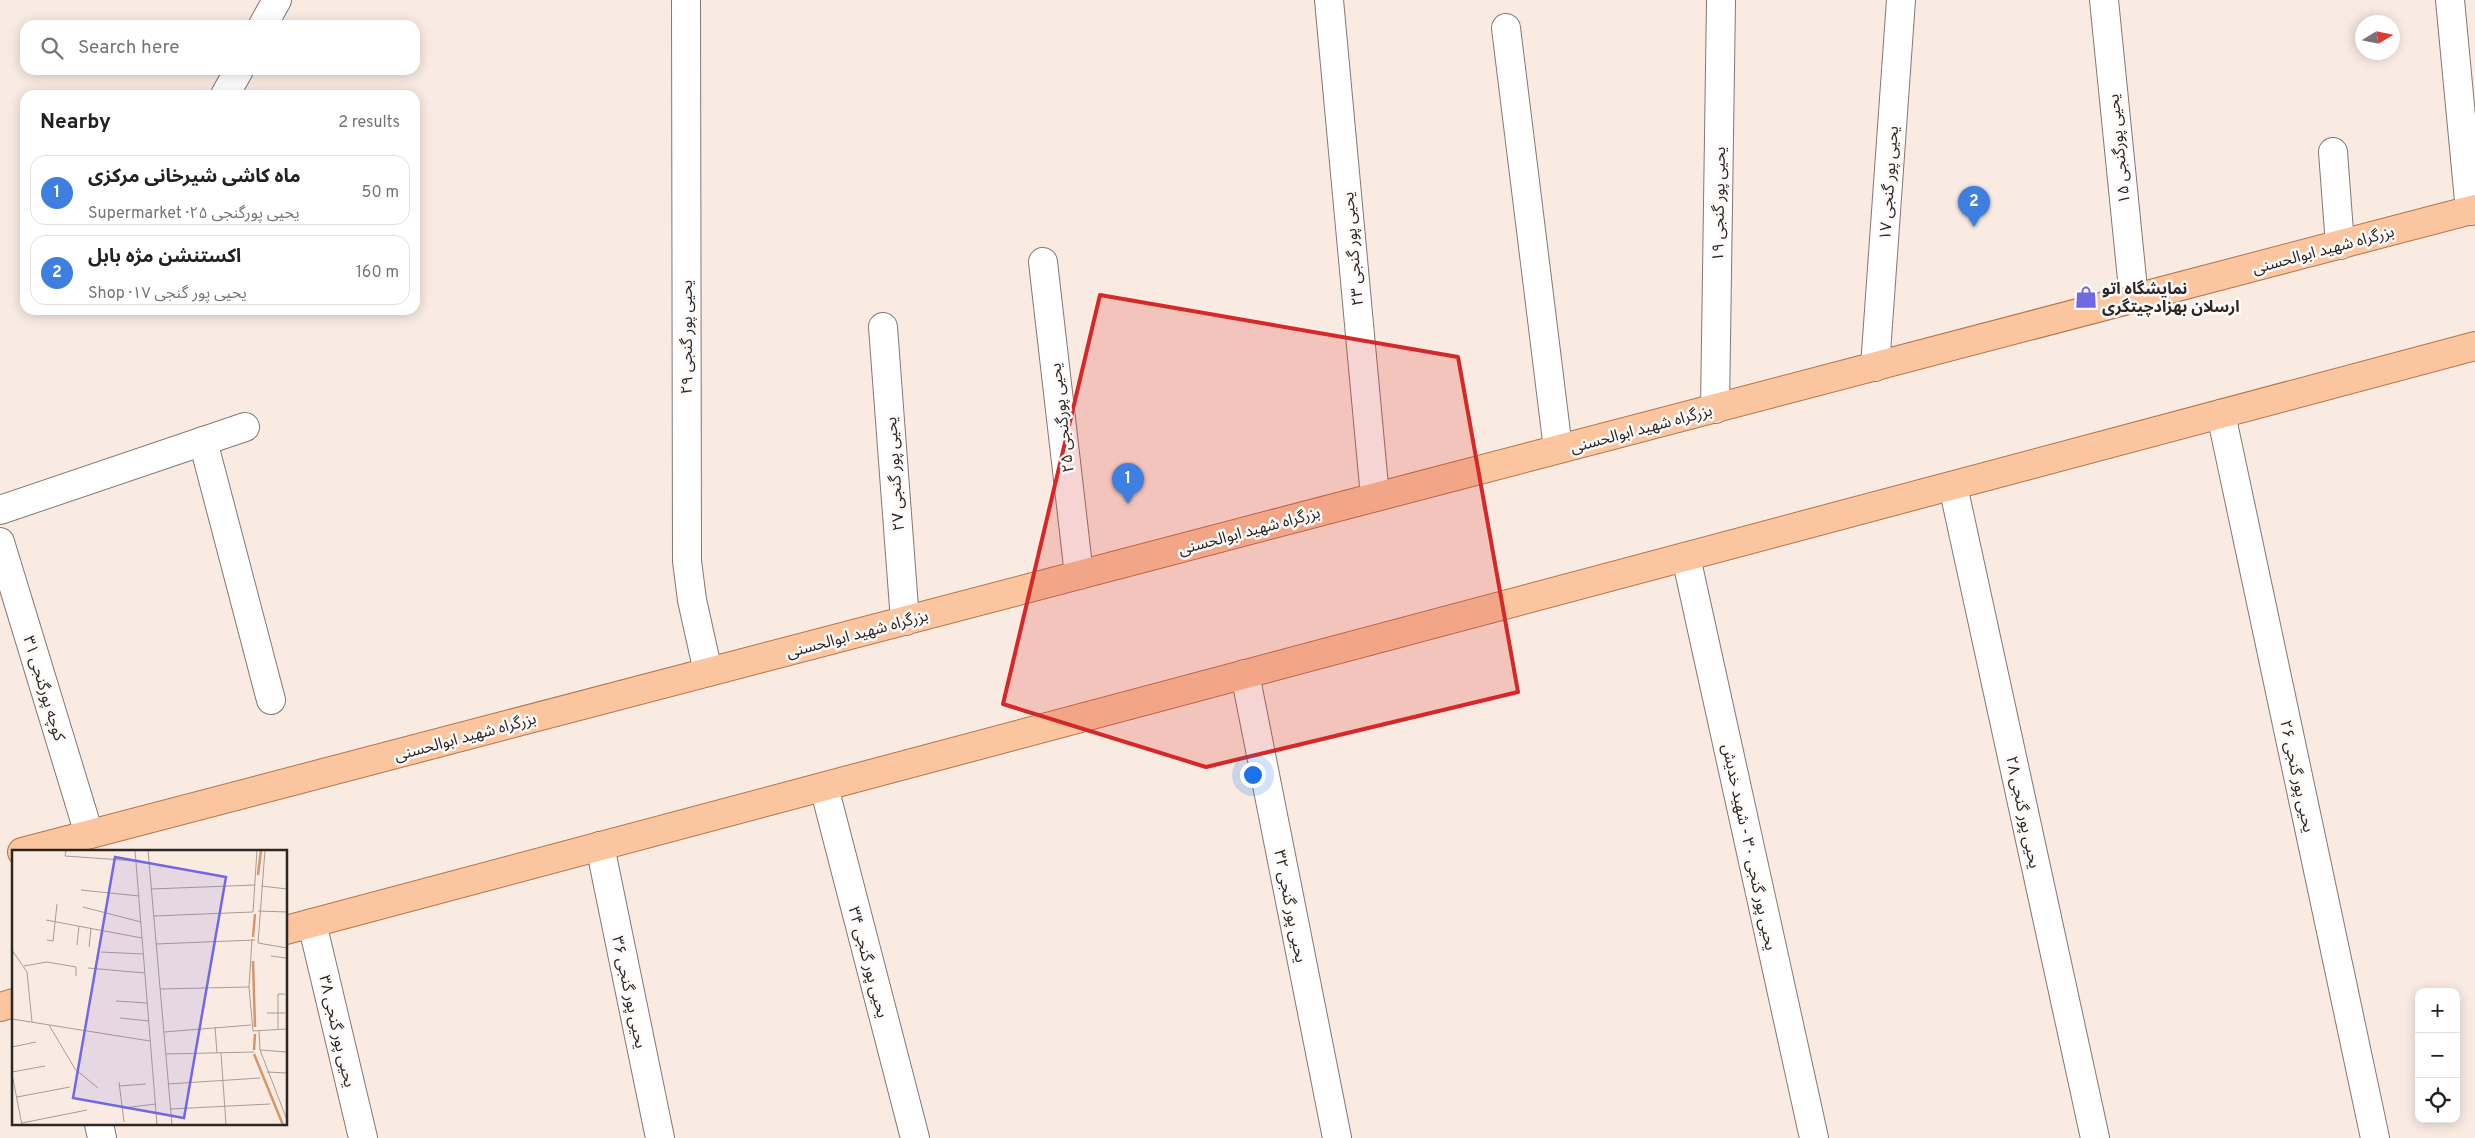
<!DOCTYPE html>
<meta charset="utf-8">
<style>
body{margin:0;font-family:Overpass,"Noto Sans Arabic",sans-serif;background:#f2f2f2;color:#202124}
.controls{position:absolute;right:15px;bottom:15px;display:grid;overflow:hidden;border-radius:10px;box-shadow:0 2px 12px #0003}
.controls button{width:45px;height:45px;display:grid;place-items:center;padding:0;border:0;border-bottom:1px solid #e0e0e0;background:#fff;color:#202124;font:25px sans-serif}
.compass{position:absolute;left:2355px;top:15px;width:45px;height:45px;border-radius:50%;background:#fff;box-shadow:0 2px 12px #0003;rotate:80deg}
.you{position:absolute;left:1252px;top:774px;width:18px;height:18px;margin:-12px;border:4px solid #fff;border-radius:50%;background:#1a73e8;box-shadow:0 0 0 8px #1a73e833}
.badge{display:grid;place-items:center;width:32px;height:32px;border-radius:50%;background:#7c3aed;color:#fff;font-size:16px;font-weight:700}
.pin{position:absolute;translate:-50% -41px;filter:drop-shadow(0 1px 2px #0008)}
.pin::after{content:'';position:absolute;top:26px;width:18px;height:15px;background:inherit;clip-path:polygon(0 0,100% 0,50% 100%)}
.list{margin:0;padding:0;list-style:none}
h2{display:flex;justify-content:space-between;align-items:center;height:65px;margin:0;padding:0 20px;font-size:21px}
h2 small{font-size:16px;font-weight:400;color:#757577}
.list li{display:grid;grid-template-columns:32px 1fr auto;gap:15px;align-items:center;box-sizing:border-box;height:70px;margin:0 10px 10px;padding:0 10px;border:1px solid #e0e0e0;border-radius:15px}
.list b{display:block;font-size:19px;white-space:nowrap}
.list p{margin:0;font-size:16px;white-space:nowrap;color:#757577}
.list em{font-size:16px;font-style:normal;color:#757577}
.icon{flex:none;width:28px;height:28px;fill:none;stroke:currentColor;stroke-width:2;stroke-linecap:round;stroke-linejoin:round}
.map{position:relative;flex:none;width:2475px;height:1138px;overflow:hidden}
.search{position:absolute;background:#fff;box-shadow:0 2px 12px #0003;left:20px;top:20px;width:400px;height:55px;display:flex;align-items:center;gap:12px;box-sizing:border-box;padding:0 18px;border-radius:15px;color:#757577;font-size:19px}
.panel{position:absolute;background:#fff;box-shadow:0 2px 12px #0003;left:20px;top:90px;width:400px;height:225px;border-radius:15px}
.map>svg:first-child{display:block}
</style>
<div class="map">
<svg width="2475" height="1138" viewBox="0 0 2475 1138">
<rect width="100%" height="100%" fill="#f9ebe2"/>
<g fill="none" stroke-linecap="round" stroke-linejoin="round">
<defs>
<g id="street">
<path d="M 1329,0 L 1375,497"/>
<path d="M 2104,0 L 2134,299"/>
<path d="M 2450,0 L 2470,211"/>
<path d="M 263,25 L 277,0"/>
<path d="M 1506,28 L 1558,449"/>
<path d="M 225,95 L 239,70"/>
<path d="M 2333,152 L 2340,245"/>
<path d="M 1043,262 L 1079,575"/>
<path d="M 883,327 L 905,621"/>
<path d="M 1875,367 L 1901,0"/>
<path d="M 1715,409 L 1721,0"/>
<path d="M 2221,414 L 2375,1138"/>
<path d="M 203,441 L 271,700"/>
<path d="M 1953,486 L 2095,1138"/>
<path d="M 0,510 L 245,427"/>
<path d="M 0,542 L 89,834"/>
<path d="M 1686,557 L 1814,1138"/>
<path d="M 1245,674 L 1337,1138"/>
<path d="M 824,787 L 915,1138"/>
<path d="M 600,846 L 660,1138"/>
<path d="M 312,923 L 363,1138"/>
<path d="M 99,1124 L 102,1138"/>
</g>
<path id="secondary" d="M 686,0 L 687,561 L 692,600 L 708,672"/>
<g id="primary">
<path d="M 22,852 L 2475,209"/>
<path d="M 286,930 L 2475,346"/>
<path d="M 0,1007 L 14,1003"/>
</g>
</defs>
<use href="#street" stroke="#847870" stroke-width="30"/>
<use href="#secondary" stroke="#847870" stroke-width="30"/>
<use href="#primary" stroke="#b1754b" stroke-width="30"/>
<use href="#street" stroke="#fff" stroke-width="28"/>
<use href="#secondary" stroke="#fff" stroke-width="28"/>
<use href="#primary" stroke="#fbc5a0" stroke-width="28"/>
</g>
<path fill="#d62828" fill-opacity="0.2" stroke="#d62828" stroke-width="4" stroke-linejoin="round" d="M 1100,295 L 1458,357 L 1518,692 L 1206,767 L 1003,704 Z"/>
<defs>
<symbol id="shop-bare" viewBox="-9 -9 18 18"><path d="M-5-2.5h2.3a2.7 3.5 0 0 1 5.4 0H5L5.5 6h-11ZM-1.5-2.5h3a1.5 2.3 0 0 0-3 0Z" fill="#7169e3" stroke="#fdfaf9" stroke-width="2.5" paint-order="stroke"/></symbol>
</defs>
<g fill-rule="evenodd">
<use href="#shop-bare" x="2070" y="281" width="32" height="32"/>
</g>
<g text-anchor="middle" stroke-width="5" stroke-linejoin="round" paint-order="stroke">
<g font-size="16" fill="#2c2724" stroke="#fdfaf9">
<text transform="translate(2118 149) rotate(-96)" y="6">یحیی پورگنجی ۱۵</text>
<text transform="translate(1888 183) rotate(-86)" y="6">یحیی پور گنجی ۱۷</text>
<text transform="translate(1718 204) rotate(-89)" y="6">یحیی پور گنجی ۱۹</text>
<text transform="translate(1352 249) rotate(-95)" y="6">یحیی پور گنجی ۲۳</text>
<text transform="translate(2323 249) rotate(-15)" y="6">بزرگراه شهید ابوالحسنی</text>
<text transform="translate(686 337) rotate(-90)" y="6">یحیی پور گنجی ۲۹</text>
<text transform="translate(1061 418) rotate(-97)" y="6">یحیی پورگنجی ۲۵</text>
<text transform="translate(1641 428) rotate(-15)" y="6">بزرگراه شهید ابوالحسنی</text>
<text transform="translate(894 474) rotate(-94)" y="6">یحیی پور گنجی ۲۷</text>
<text transform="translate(1249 530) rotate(-15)" y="6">بزرگراه شهید ابوالحسنی</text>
<text transform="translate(857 633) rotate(-15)" y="6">بزرگراه شهید ابوالحسنی</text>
<text transform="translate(45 688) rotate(73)" y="6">کوچه پورگنجی ۳۱</text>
<text transform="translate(465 736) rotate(-15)" y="6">بزرگراه شهید ابوالحسنی</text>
<text transform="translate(2298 776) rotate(78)" y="6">یحیی پور گنجی ۲۶</text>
<text transform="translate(2024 812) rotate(78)" y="6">یحیی پور گنجی ۲۸</text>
<text transform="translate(1750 847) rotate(78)" y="6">یحیی پور گنجی ۳۰ - شهید خدیش</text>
<text transform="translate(1291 906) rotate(79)" y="6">یحیی پور گنجی ۳۲</text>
<text transform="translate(869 962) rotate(75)" y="6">یحیی پور گنجی ۳۴</text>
<text transform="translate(630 992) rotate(78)" y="6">یحیی پور گنجی ۳۶</text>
<text transform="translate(338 1031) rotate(77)" y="6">یحیی پور گنجی ۳۸</text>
</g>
<g font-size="16" font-weight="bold" fill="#2c2724" stroke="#fdfaf9" text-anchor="start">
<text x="2102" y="294">نمایشگاه اتو<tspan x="2102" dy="18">ارسلان بهزادچیتگری</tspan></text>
</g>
</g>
<g transform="translate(12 850)">
<rect width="275" height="275" fill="#f9ebe2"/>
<path fill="none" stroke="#d5966a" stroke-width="2.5" d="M 246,25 L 249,0M 241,87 L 243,64M 241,111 L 243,177M 242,200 L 243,184M 242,204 L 271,275"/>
<path fill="none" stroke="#a79d96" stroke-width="1" d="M 54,0 L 53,6 L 124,11M 123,0 L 145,275M 136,0 L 160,275M 253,0 L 246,93 L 275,98M 249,36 L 275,39M 139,39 L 243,35M 69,40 L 127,46M 71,57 L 129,72M 246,61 L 275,62M 142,66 L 241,62 L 245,0M 34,70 L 130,88M 240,89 L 237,137 L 241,181 L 275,179M 35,90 L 41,91 L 45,54M 144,94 L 243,90M 65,95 L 67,76M 77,97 L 79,78M 0,100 L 15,122 L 20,172M 89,102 L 131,104M 259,106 L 274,108M 12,116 L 35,112 L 64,117 L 64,126M 76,118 L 133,123M 148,139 L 237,137M 104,151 L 135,153M 255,163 L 273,163M 108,168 L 137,171M 0,169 L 138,191M 37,175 L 63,219 L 86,238M 203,177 L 205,203M 266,179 L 266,144 L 273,144M 247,181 L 248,200 L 275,270M 152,182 L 239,175M 0,197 L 24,192M 248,200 L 275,202M 209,203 L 214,275M 154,204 L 242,202M 0,222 L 33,216M 255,222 L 275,223M 0,224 L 10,275M 107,232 L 112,272M 156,234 L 248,228M 107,236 L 134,234M 5,247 L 58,237M 111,258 L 144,254M 158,259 L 258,254M 10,273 L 75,260"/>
<path fill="#7169e3" fill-opacity="0.15" stroke="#7169e3" stroke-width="2.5" d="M 103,7 L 214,27 L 172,268 L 61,248 Z"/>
<rect width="275" height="275" fill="none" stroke="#2c2724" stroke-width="2.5"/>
</g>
</svg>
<div class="controls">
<button>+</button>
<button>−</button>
<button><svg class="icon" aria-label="locate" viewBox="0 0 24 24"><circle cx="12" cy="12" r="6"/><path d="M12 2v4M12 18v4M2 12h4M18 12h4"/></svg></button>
</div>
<svg class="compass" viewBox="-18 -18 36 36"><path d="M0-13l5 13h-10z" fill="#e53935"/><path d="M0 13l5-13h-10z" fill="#757577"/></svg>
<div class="you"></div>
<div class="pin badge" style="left:1128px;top:504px;background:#3f7fe0">1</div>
<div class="pin badge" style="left:1974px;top:227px;background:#3f7fe0">2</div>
<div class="search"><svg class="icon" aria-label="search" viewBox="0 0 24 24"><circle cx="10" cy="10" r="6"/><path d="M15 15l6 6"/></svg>Search here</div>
<section class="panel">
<h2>Nearby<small>2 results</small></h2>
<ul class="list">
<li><span class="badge" style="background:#3f7fe0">1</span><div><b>ماه کاشی شیرخانی مرکزی</b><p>Supermarket · یحیی پورگنجی ۲۵</p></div><em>50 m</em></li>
<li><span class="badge" style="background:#3f7fe0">2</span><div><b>اکستنشن مژه بابل</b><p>Shop · یحیی پور گنجی ۱۷</p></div><em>160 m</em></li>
</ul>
</section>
</div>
